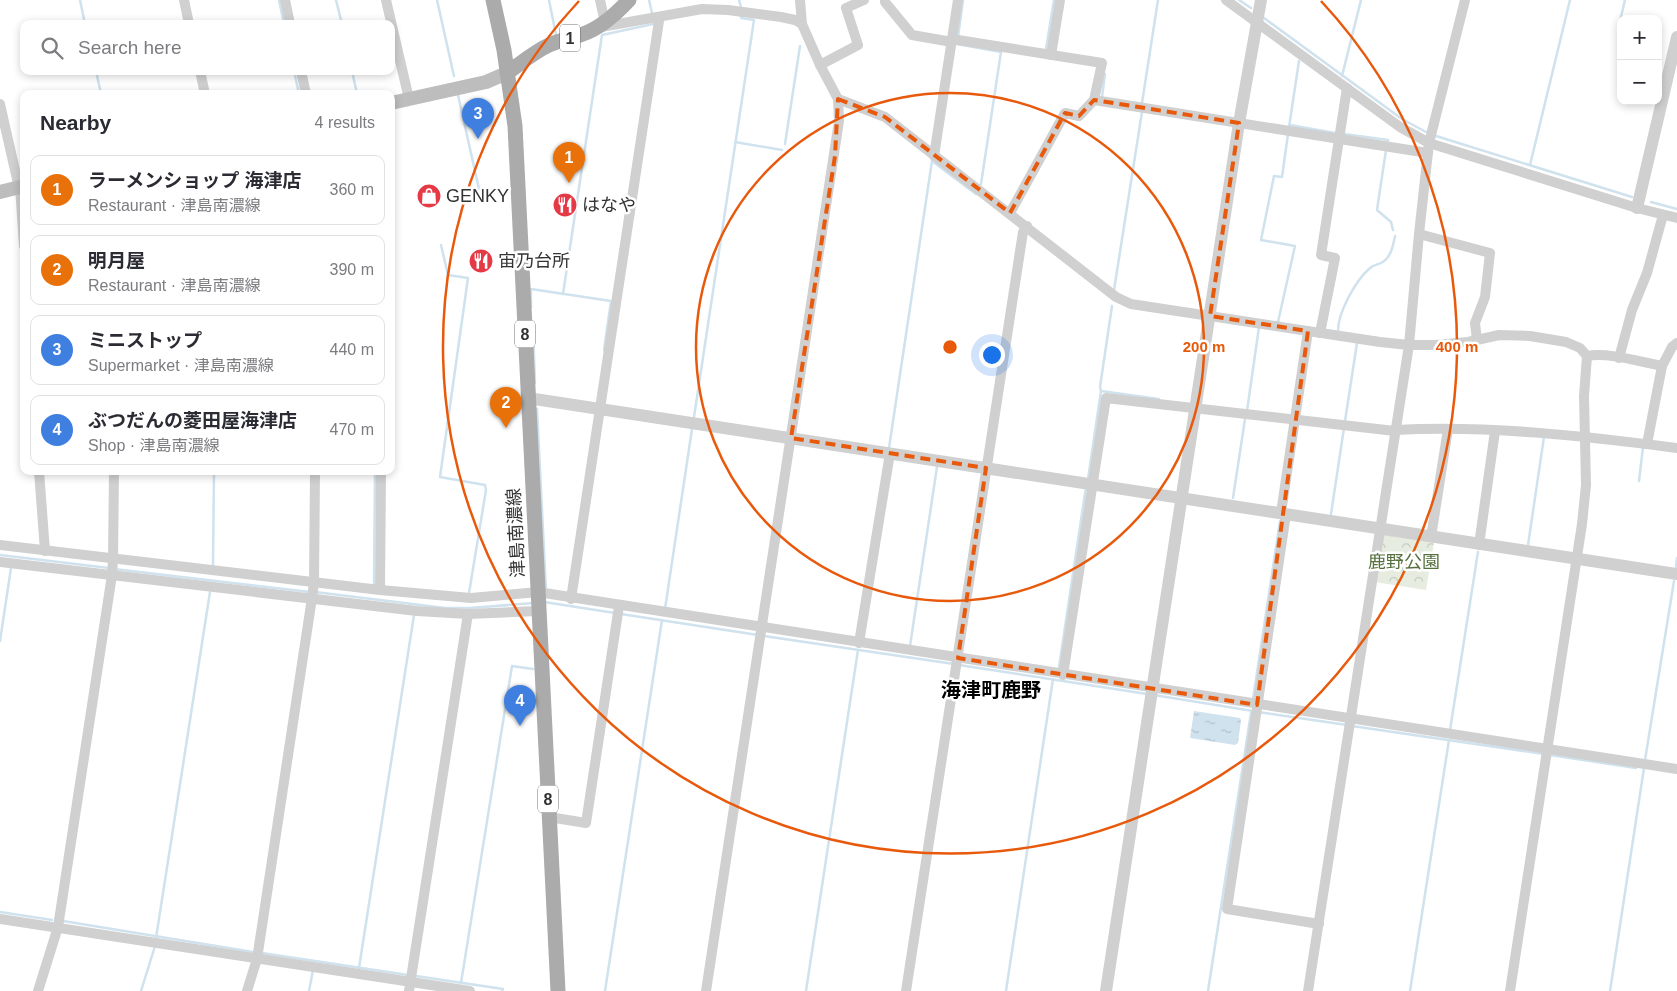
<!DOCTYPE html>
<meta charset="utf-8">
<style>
body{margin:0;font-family:Arial,"Noto Sans JP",sans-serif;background:#f7f7f7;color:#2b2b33}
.controls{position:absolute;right:15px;top:15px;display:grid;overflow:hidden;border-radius:10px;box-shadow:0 2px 8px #0003}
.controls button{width:45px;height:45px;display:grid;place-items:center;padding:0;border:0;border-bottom:1px solid #e1e1e2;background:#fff;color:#2b2b33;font:25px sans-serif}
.you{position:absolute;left:991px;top:354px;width:18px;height:18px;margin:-12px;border:4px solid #fff;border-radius:50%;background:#1a73e8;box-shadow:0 0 0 8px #1a73e833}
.badge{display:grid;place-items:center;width:32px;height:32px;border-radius:50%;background:#e63946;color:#fff;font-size:16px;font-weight:700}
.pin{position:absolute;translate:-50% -41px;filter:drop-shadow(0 1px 2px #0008)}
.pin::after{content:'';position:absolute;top:26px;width:18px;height:15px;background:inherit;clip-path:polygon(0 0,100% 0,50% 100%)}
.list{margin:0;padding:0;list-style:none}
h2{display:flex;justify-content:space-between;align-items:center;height:65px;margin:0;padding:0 20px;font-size:21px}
h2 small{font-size:16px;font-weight:400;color:#7c7c81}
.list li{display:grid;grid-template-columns:32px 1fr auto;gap:15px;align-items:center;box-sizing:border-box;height:70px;margin:0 10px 10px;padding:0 10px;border:1px solid #e1e1e2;border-radius:10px}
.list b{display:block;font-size:19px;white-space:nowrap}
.list p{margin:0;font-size:16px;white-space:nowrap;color:#7c7c81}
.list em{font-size:16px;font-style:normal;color:#7c7c81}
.icon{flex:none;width:28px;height:28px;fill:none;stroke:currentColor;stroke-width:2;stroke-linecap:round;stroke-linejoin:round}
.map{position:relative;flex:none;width:1677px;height:991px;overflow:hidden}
.search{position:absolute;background:#fff;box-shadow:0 2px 8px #0003;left:20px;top:20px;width:375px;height:55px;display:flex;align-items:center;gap:12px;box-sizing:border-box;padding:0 18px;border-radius:10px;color:#7c7c81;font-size:19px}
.panel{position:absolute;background:#fff;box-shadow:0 2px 8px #0003;left:20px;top:90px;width:375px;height:385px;border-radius:10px}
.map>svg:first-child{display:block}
</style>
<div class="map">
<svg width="1677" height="991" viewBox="0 0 1677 991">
<defs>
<pattern id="forest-crowns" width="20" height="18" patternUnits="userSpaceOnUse" patternTransform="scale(1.25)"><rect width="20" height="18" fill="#e6ecdf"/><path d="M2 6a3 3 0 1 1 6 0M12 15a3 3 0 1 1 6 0" fill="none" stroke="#c6cbc0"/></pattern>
<pattern id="water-ripples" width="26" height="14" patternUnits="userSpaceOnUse" patternTransform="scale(1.25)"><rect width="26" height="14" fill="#cfe2ee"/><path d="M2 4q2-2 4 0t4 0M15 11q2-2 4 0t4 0" fill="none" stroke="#b2c2cd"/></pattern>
</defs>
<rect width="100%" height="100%" fill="#fff"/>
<path fill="url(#forest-crowns)" d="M 1382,534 L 1434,542 L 1426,590 L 1375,582 Z"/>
<path fill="url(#water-ripples)" d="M 1194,711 L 1240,718 L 1241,720 L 1238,743 L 1235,745 L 1190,738 Z"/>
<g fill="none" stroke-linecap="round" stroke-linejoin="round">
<g stroke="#cfe2ee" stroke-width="2.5">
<path d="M 80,0 L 85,24"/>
<path d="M 279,0 L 284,24"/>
<path d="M 336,0 L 342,24"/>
<path d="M 437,0 L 454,76"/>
<path d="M 549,0 L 556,35"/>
<path d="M 649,0 L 652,13"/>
<path d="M 739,0 L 741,7"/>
<path d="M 1239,0 L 1251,8"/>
<path d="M 1264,18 L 1402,119 L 1426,132"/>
<path d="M 1619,25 L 1625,0"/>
<path d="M 958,37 L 963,0"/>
<path d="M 957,44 L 1001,52 L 981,184"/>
<path d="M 1046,49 L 1054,0"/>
<path d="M 96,71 L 101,94"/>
<path d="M 294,71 L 299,94"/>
<path d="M 352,71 L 357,94"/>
<path d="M 1342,76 L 1361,0"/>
<path d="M 458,95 L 481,198"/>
<path d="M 1102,97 L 1105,74"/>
<path d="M 1142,103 L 1158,0"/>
<path d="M 1290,125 L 1335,133"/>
<path d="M 1289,127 L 1299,61"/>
<path d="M 1344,134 L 1388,140 L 1388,142"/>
<path d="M 1436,136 L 1632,197"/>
<path d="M 735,142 L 782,150"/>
<path d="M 785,144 L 800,46"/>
<path d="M 1386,150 L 1377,210 L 1391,222 L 1393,230"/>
<path d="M 1530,165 L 1570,0"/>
<path d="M 1651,202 L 1677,209"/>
<path d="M 441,245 L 448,275 L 468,278 L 440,477 L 485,485 L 486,490 L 469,593"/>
<path d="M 1114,290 L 1142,112"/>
<path d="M 563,294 L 602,35 L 653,24"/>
<path d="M 531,307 L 531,289 L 611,301 L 604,350"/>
<path d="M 1276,322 L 1278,322 L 1295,246 L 1261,240 L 1274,176 L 1282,177 L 1288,134"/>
<path d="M 533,328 L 535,383"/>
<path d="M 1338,333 C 1337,314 1355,281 1370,268 C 1373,265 1377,265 1381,263 C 1391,258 1393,246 1395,236"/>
<path d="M 1101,391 L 1100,387 L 1112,306"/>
<path d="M 537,409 L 546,590"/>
<path d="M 1247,411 L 1259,327"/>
<path d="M 694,417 L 754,20 L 741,18 L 741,15"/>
<path d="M 1345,421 L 1357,343"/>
<path d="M 889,448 L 932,161 L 976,194"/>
<path d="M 1088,479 L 1101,391 L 1159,399"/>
<path d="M 1639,481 L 1643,447"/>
<path d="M 1233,498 L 1245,419"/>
<path d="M 1331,514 L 1344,428"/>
<path d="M 1528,545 L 1544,437"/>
<path d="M 0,555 L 109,568"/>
<path d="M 213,566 L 214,471"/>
<path d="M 1676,567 L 1677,558"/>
<path d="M 114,569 L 310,592"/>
<path d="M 374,586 L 375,471"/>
<path d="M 315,592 L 445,608 L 470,608 L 534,603"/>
<path d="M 544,602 L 615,613"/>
<path d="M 665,609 L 692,429"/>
<path d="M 621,614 L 758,635"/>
<path d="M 764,636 L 954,664"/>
<path d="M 0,641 L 11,568"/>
<path d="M 910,646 L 937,467"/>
<path d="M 959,665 L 1147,694"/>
<path d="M 1059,667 L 1086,487"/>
<path d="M 1154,695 L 1253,711"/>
<path d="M 1253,699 L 1280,521"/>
<path d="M 1258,712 L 1347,725"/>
<path d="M 1352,726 L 1544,754"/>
<path d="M 1450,730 L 1478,552"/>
<path d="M 1550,755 L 1636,768"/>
<path d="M 1645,760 L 1674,581"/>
<path d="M 0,912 L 52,920"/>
<path d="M 63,921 L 253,952"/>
<path d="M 156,938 L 210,592"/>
<path d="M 262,953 L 408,975"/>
<path d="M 359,968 L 414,615"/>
<path d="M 416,976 L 503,989 L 502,991"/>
<path d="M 461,983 L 512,666 L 533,669"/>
<path d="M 141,991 L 155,946"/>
<path d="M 309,991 L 313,970"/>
<path d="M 605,991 L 662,620"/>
<path d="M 806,991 L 858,650"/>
<path d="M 1006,991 L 1053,679"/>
<path d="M 1208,991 L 1251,713"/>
<path d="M 1410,991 L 1449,740"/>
<path d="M 1610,991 L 1644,768"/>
</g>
<g stroke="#d0d0d0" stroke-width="10">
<path d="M 184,0 L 189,24"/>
<path d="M 285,0 L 290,24"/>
<path d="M 386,0 L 409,99"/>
<path d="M 600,0 L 605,23"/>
<path d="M 885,0 L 885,2 L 912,35 L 952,42"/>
<path d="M 1226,0 L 1400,127 L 1429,143 L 1637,208 L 1677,218"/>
<path d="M 601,27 L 702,9 L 728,10 L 781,17 L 795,20 L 802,24"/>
<path d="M 952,39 L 1102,63 L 1094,100 L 1428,153"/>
<path d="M 1051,55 L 1060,0"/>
<path d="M 820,65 L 858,45 L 846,8 L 864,0"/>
<path d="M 200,71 L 205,94"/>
<path d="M 301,71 L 306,94"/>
<path d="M 838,99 L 885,117 L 1116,297 L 1131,304 L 1380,342 L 1409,345 L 1435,345 L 1468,342 L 1499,335 L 1530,336 L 1566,342 L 1580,348 L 1587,356 L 1584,396 L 1586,485 L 1582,524 L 1510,991"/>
<path d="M 0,104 L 19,188"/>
<path d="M 934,156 L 958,0"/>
<path d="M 20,187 L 24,246"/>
<path d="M 1010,213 L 1065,113 L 1079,116 L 1094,100"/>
<path d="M 1419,234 L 1490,253 L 1485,297 L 1475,323 L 1477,340"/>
<path d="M 1320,333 L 1335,258 L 1321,255 L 1347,88"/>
<path d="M 1587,356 C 1609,352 1640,362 1662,366"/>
<path d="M 1619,358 L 1632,310 L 1647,273 L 1663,215"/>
<path d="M 1395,430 C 1489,425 1584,436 1677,448"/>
<path d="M 1647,444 L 1662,366 L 1672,347 L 1677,343"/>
<path d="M 39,471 L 45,551"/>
<path d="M 1281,513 L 1308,331"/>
<path d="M 1286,514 L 1227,909 L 1319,924"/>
<path d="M 1431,537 L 1448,429"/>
<path d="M 0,545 L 380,590 L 471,598 L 538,592 L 1677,769"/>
<path d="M 1479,545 L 1495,431"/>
<path d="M 0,562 L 417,611 L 468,614 L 538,611"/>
<path d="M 380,590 L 381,471"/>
<path d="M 571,599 L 659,21 L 658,17"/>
<path d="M 859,643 L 890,453"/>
<path d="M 1063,675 L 1106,398 L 1395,431"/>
<path d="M 549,817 L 586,823 L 619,606"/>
<path d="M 0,919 L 470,991"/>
<path d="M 38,991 L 58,927 L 112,575 L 113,560 L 114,471"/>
<path d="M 247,991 L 257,959 L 312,598 L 314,583 L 315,471"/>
<path d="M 409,991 L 468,614"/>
<path d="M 706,991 L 839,121 L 838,99 L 820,65 L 802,24 L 800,0"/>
<path d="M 906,991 L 1023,232 L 1027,226"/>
<path d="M 1308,991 L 1409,345 L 1419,234 L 1429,143 L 1465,0"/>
</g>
<g stroke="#d0d0d0" stroke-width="12">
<path d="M 1637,208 L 1677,37"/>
<path d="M 528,398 L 1677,574"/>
<path d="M 1106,991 L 1239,123 L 1261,0"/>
</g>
<g stroke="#bdbdbd" stroke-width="14">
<path d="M 391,103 L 486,82 L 507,73"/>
<path d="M 0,192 L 24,186"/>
</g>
<g stroke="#ababab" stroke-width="15">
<path d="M 493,0 L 504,50 L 515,126 L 558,991"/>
<path d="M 507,73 C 521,63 534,52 549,45 C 560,40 572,38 583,34 C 601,28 616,14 629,0"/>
</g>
</g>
<path fill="none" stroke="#e8590c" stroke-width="4" stroke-dasharray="10 6" stroke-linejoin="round" d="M 838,99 L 885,117 L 1010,213 L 1065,113 L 1079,116 L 1094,100 L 1239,123 L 1210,316 L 1308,331 L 1257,705 L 958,658 L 986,468 L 791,438 L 835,156 Z"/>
<g fill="none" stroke="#e8590c" stroke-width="2.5">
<circle cx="950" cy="347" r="254"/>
<path d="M1321 1A507 507 0 1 1 579 1"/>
</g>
<defs>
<symbol id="shop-disc" viewBox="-11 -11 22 22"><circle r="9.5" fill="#e63946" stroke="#fff"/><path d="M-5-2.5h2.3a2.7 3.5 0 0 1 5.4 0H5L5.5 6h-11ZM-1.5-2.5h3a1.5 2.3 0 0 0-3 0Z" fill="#fff"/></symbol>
<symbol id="restaurant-disc" viewBox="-11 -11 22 22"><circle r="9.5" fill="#e63946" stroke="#fff"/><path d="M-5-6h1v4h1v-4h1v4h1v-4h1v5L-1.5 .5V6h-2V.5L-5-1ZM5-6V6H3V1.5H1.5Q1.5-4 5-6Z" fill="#fff"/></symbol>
</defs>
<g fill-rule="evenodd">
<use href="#shop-disc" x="415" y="182" width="28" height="28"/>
<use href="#restaurant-disc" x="551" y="191" width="28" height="28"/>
<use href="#restaurant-disc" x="467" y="247" width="28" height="28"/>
</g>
<g text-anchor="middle" stroke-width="5" stroke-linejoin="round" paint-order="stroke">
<g fill="#fff" stroke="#707070" stroke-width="1">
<rect x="560" y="24.5" width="20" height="27" rx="4"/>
<rect x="515" y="320.5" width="20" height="27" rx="4"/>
<rect x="538" y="785.5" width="20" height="27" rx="4"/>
</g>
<g font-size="16" font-weight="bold" fill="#333">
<text x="570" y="44">1</text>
<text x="525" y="340">8</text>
<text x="548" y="805">8</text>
</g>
<g font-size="18" fill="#333" stroke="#fff" text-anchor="start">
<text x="446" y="202">GENKY</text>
<text x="582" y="211">はなや</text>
<text x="498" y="267">宙乃台所</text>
</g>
<g font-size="18" fill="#333" stroke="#fff">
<text transform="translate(516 533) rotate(-93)" y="6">津島南濃線</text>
</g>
<g font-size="18" fill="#56703f" stroke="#fff">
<text x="1404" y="568">鹿野公園</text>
</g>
<g font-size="20" font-weight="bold" fill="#000" stroke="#fff">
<text x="991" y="697">海津町鹿野</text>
</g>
</g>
<circle cx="950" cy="347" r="8" fill="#e8590c" stroke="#fff" stroke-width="2.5"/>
<g font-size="15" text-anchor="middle" font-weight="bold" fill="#e8590c" stroke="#fff" stroke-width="5" stroke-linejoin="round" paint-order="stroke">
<text x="1204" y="352">200 m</text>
<text x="1457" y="352">400 m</text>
</g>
</svg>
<div class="controls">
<button>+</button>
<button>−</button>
</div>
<div class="you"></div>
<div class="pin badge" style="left:569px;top:183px;background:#e8710a">1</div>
<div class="pin badge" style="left:506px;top:428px;background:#e8710a">2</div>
<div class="pin badge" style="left:478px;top:139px;background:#3f7fe0">3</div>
<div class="pin badge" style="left:520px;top:726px;background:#3f7fe0">4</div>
<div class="search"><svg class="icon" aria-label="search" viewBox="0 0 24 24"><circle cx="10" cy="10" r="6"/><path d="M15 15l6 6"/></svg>Search here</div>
<section class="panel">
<h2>Nearby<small>4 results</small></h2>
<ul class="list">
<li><span class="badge" style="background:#e8710a">1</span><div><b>ラーメンショップ 海津店</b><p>Restaurant · 津島南濃線</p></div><em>360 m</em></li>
<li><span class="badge" style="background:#e8710a">2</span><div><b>明月屋</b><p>Restaurant · 津島南濃線</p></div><em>390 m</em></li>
<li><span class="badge" style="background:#3f7fe0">3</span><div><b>ミニストップ</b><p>Supermarket · 津島南濃線</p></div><em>440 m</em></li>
<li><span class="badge" style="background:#3f7fe0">4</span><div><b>ぶつだんの菱田屋海津店</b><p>Shop · 津島南濃線</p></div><em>470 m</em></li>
</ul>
</section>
</div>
